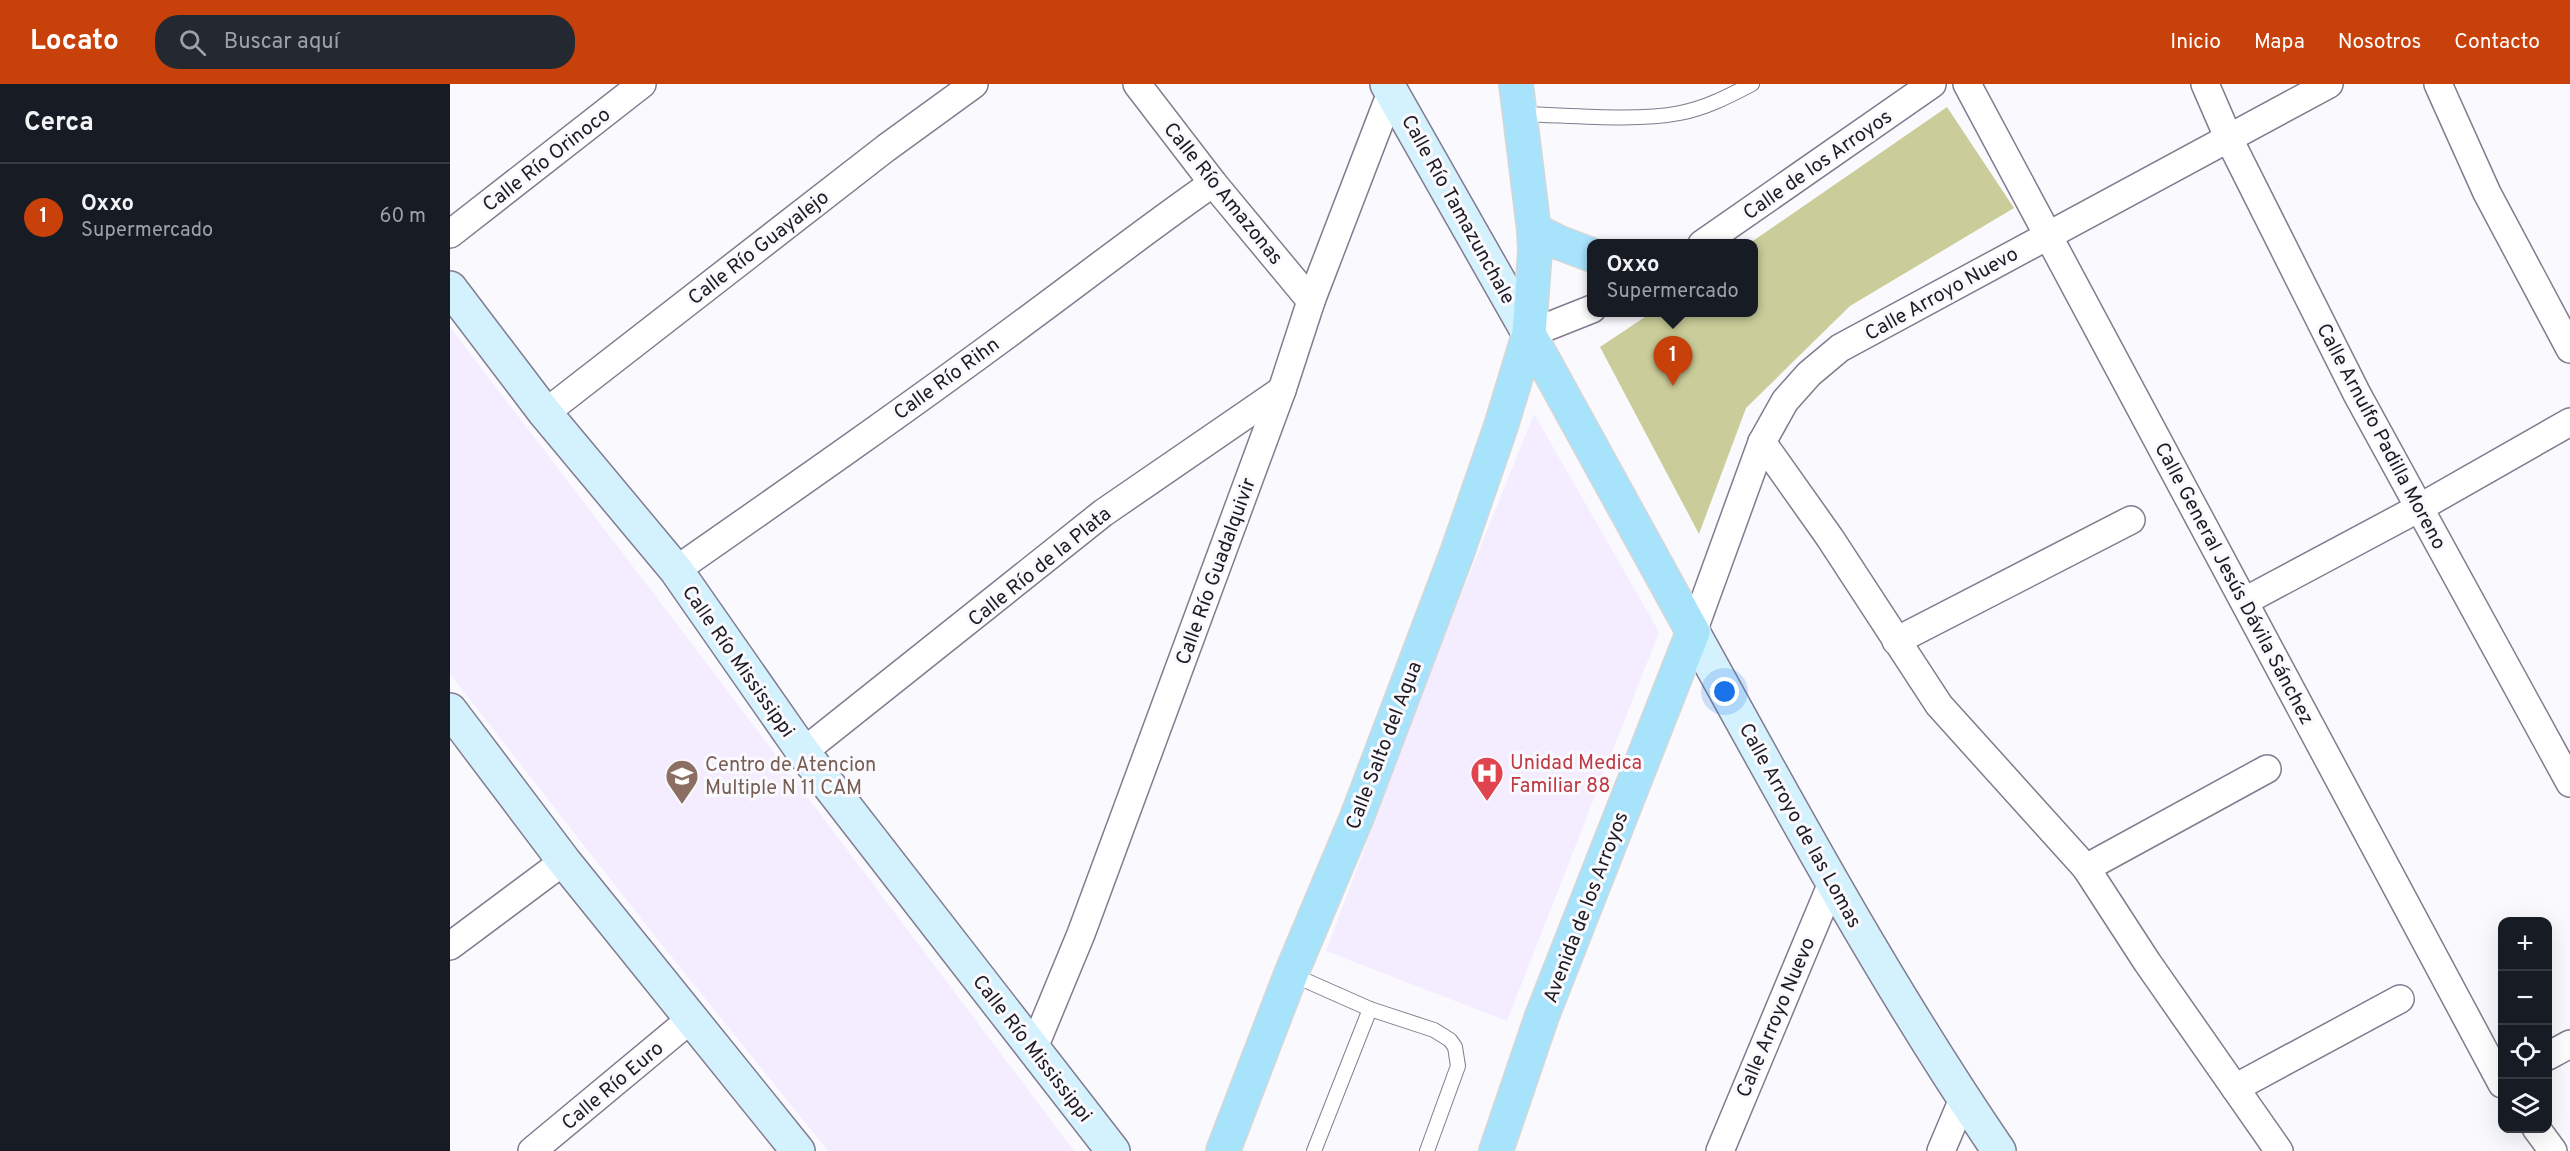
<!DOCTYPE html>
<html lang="es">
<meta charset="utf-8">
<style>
body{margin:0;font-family:Overpass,sans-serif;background:#242831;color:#f1f3f6}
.controls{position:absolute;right:18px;bottom:18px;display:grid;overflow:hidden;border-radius:12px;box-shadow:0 6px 24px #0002}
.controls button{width:54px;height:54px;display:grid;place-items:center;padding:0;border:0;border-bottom:2px solid #363941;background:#171b24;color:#f1f3f6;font:30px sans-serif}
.you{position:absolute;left:1275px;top:608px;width:21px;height:21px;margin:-15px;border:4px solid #fff;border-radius:50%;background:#1a73e8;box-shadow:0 0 0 9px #1a73e833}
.badge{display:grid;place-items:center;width:39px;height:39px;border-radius:50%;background:#c8410a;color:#fff;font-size:20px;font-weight:700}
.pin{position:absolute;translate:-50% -50px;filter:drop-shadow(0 2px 3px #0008)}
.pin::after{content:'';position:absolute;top:32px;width:21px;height:18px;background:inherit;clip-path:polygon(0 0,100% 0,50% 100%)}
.popup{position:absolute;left:1137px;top:155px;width:171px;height:78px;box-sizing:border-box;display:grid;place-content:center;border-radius:12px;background:#171b24;filter:drop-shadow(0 2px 4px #0005);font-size:20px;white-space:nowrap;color:#9ea1a6}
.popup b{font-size:22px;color:#f1f3f6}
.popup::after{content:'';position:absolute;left:50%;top:100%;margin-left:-12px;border:12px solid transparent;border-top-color:#171b24}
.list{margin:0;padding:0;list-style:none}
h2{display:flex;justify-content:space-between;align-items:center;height:78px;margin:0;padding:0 24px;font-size:26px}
h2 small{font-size:20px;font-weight:400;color:#9ea1a6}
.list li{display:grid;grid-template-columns:39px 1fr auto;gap:18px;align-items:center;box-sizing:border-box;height:108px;padding:0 24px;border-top:2px solid #363941}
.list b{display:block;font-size:22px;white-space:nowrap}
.list p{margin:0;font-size:20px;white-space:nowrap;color:#9ea1a6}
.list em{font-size:20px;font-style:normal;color:#9ea1a6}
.icon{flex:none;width:33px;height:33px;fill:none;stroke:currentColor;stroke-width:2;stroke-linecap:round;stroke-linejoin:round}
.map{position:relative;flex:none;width:2120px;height:1067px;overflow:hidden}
header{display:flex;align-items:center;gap:36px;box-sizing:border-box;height:84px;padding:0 30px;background:#c8410a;color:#fff}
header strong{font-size:28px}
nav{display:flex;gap:33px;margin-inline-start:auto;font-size:21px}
.search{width:420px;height:54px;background:#242831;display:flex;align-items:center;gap:15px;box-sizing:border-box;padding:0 21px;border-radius:24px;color:#9ea1a6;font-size:22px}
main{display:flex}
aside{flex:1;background:#171b24}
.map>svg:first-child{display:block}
</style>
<header>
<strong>Locato</strong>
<div class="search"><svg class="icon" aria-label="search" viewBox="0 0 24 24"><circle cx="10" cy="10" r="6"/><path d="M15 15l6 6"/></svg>Buscar aquí</div>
<nav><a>Inicio</a><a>Mapa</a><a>Nosotros</a><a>Contacto</a></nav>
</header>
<main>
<aside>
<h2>Cerca<small></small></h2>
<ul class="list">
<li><span class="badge">1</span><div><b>Oxxo</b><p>Supermercado</p></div><em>60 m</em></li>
</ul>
</aside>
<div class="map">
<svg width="2120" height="1067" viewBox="0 0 2120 1067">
<rect width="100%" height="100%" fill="#faf9fd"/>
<g fill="#f3edff">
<path d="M 0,243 L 258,581 L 624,1067 L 378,1067 L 204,851 L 0,590 Z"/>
<path d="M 1084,330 L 1209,548 L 1057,937 L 876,867 L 988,568 Z"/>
</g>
<path fill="#cacd99" d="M 1497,23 L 1564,124 L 1400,222 L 1296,324 L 1249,450 L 1150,263 L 1201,229 L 1304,228 L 1304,160 L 1300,159 Z"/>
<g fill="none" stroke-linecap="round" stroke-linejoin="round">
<defs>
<g id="lane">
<path d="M 1069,30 C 1118,31 1184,38 1230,29 C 1256,24 1279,12 1302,0"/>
<path d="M 841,890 L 920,925 L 984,946 L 1000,956 L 1005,963 L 1008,982 L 977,1067"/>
<path d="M 864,1067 L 920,925"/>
</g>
<g id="street">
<path d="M 687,0 L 763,99 L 861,217"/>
<path d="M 1517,0 L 2052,1000"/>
<path d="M 1755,0 L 1778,53 L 1907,310 L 2120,699"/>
<path d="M 1988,0 L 2037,109 L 2120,265"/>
<path d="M 0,150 L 192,0"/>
<path d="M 1252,160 L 1482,0"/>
<path d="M 1079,250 L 1142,225"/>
<path d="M 95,329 L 436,64 L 524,0"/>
<path d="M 1312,358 L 1380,454 L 1489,621 L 1636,784 L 1697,878 L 1829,1067"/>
<path d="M 226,486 C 345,403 464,320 581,233 C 642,188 701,142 763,99"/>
<path d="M 1795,517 L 1969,424 L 2120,338"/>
<path d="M 1243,548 L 1312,358 L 1335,317 L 1359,290 L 1390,264 L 1879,0"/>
<path d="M 1446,557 L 1681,436"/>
<path d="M 353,668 L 653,429 L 832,306"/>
<path d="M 1636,784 L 1817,685"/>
<path d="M 0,862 L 114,777"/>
<path d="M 583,966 L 631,850 L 832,306 L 861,217 L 942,6"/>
<path d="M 2098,972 L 2120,960"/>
<path d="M 1785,1004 L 1950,915"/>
<path d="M 2086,1044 L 2103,1067"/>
<path d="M 82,1067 L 242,934"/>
<path d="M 1270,1067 L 1382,799"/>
<path d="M 1491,1067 L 1513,1015"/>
</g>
<g id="secondary">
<path d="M 937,0 L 1079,250"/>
<path d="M 0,204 L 95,329 L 226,486 L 353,668 L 663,1067"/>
<path d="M 1243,548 C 1340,724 1436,901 1549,1067"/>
<path d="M 0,626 L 114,777 L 348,1067"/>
</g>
<g id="primary">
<path d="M 1084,146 L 1110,159 L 1142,171"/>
<path d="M 773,1067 L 841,890 L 907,733 L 1007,469 L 1051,342 L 1079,250 L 1085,167 L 1084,146 L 1066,0"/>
<path d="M 1046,1067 L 1092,932 L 1243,548 L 1079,250"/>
</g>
</defs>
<use href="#lane" stroke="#827b8f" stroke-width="16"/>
<use href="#street" stroke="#827b8f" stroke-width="30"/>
<use href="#secondary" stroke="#827b8f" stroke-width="36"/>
<use href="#primary" stroke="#d6d6d7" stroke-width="36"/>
<use href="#lane" stroke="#fff" stroke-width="14"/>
<use href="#street" stroke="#fff" stroke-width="27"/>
<use href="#secondary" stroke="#d4f1fe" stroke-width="33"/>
<use href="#primary" stroke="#a8e3fc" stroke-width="33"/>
</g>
<defs>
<symbol id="hospital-pin" viewBox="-11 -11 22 30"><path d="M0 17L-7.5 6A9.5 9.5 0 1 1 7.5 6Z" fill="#e0444e" stroke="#faf9fd"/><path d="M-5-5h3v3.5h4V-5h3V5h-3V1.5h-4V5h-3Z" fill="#fff"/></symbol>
<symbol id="university-pin" viewBox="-11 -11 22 30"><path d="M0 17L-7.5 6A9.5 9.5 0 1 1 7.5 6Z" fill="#8d6e63" stroke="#faf9fd"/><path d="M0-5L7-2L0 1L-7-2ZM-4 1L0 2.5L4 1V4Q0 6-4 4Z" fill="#fff"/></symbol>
</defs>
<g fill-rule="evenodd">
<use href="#hospital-pin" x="1018" y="670" width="38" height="52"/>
<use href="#university-pin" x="213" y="673" width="38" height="52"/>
</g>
<g text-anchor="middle" stroke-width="6" stroke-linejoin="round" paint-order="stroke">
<g font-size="20" fill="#1e1b23" stroke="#faf9fd">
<text transform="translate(96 75) rotate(-38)" y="7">Calle Río Orinoco</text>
<text transform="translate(1367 80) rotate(-35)" y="7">Calle de los Arroyos</text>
<text transform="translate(774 109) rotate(51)" y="7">Calle Río Amazonas</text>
<text transform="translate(1009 125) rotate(61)" y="7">Calle Río Tamazunchale</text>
<text transform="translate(308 163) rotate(-38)" y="7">Calle Río Guayalejo</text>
<text transform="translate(1491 209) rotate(-29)" y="7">Calle Arroyo Nuevo</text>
<text transform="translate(496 294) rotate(-36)" y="7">Calle Río Rihn</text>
<text transform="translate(1932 352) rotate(62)" y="7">Calle Arnulfo Padilla Moreno</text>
<text transform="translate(589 482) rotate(-39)" y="7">Calle Río de la Plata</text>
<text transform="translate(765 487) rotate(-70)" y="7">Calle Río Guadalquivir</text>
<text transform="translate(1785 499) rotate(62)" y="7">Calle General Jesús Dávila Sánchez</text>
<text transform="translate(289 577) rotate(55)" y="7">Calle Río Mississippi</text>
<text transform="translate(933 661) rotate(-69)" y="7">Calle Salto del Agua</text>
<text transform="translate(1351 741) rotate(61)" y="7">Calle Arroyo de las Lomas</text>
<text transform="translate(1135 823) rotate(-69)" y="7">Avenida de los Arroyos</text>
<text transform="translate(1325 933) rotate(-67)" y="7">Calle Arroyo Nuevo</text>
<text transform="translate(583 964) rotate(52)" y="7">Calle Río Mississippi</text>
<text transform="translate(162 1001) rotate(-40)" y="7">Calle Río Euro</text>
</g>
<g font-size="20" fill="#be3a42" stroke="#faf9fd" text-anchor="start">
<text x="1060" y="685">Unidad Medica<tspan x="1060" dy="23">Familiar 88</tspan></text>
</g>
<g font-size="20" fill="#785e54" stroke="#faf9fd" text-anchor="start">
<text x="255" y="687">Centro de Atencion<tspan x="255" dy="23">Multiple N 11 CAM</tspan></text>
</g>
</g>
</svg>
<div class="controls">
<button>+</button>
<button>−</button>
<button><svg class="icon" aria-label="locate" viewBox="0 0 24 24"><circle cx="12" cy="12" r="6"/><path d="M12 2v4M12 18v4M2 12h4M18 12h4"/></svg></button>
<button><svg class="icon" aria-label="layers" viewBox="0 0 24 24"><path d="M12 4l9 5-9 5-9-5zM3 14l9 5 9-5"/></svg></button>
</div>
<div class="you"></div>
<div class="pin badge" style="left:1223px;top:302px">1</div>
<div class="popup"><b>Oxxo</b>Supermercado</div>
</div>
</main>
